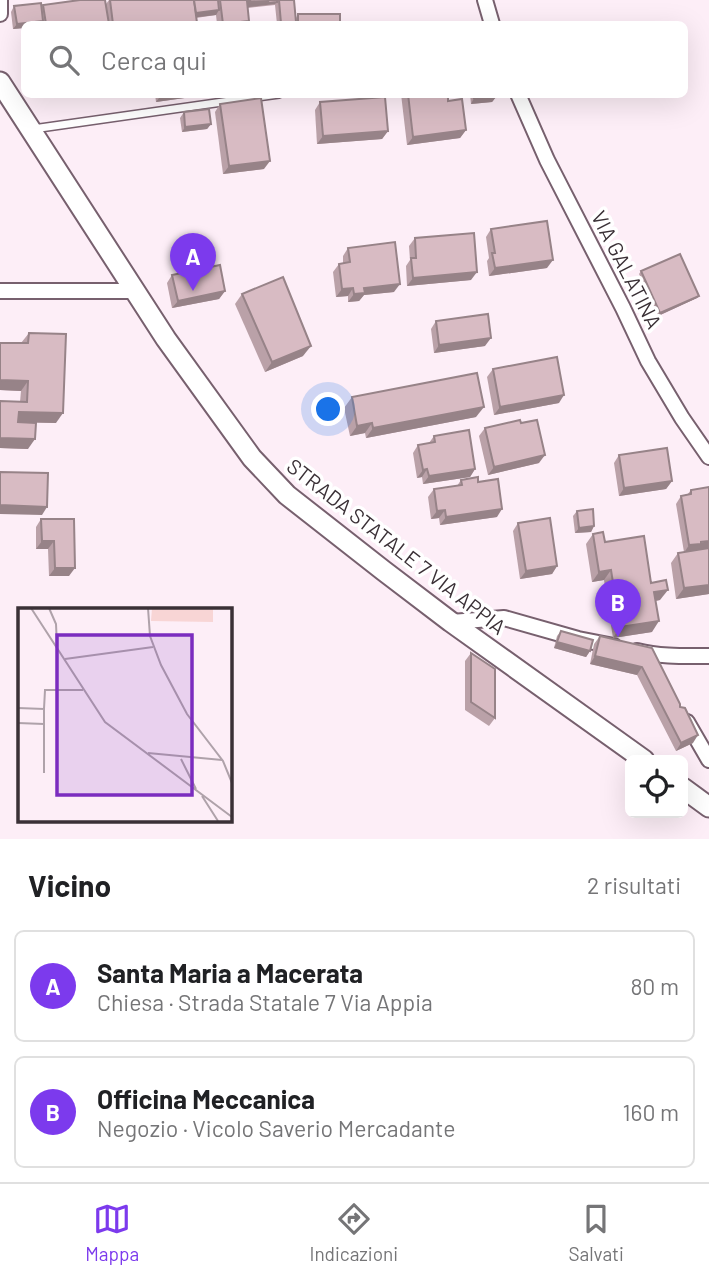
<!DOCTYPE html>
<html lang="it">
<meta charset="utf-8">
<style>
body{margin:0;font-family:Barlow,sans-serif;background:#f2f2f2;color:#202124}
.controls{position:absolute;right:21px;bottom:21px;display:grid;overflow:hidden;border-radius:10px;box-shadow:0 7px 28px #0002}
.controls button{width:63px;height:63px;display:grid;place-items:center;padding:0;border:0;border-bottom:2px solid #e0e0e0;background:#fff;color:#202124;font:35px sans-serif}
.you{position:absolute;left:329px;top:410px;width:24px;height:24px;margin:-18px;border:5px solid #fff;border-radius:50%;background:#1a73e8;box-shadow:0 0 0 10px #1a73e833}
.badge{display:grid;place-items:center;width:46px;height:46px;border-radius:50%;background:#7c3aed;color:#fff;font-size:23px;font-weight:700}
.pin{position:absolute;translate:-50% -58px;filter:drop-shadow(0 2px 4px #0008)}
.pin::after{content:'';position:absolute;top:37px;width:24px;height:21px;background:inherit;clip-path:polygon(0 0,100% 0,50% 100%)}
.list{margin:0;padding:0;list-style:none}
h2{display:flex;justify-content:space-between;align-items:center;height:91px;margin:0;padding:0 28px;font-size:30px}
h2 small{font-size:23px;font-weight:400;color:#757577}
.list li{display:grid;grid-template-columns:46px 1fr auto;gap:21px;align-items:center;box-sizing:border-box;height:112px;margin:0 14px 14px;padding:0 14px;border:2px solid #e0e0e0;border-radius:10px}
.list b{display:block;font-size:26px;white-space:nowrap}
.list p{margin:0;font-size:23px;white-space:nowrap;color:#757577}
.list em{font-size:23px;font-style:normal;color:#757577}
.icon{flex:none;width:38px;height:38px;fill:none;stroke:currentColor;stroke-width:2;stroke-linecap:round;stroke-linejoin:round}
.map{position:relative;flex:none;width:709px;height:839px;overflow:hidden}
.search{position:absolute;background:#fff;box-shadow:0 7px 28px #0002;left:21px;right:21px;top:21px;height:77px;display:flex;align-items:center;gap:18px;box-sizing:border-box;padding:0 24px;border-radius:10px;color:#757577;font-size:26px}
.sheet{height:343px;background:#fff}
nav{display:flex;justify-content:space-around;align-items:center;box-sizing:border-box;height:98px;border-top:2px solid #e0e0e0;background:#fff;font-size:19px;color:#757577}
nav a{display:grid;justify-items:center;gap:4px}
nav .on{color:#7c3aed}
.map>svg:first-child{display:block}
</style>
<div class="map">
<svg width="709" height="839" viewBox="0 0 709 839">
<rect width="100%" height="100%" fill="#fdeef7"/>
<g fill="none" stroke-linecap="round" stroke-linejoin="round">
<defs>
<path id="lane" d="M 33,129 L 279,94"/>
<g id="street">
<path d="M 485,0 L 492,24"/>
<path d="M 0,14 L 0,0"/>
<path d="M 518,94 L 547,160 L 623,308 L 648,361 L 682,418 L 709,457"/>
<path d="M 0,291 L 134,291"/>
<path d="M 451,622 L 504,618 L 578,639 L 614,646"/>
<path d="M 637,651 C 661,657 685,656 709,656"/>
<path d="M 687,722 L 709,760"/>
</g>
<g id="secondary">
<path d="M 0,82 L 166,339 L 252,458 L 287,495 L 384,571 L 451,622 L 644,760"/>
<path d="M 683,788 L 709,807"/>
</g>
</defs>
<use href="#lane" stroke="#77606e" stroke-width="10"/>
<use href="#street" stroke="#77606e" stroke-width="18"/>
<use href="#secondary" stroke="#77606e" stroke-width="23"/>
<use href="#lane" stroke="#fff" stroke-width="7"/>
<use href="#street" stroke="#fff" stroke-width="14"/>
<use href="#secondary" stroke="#fff" stroke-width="19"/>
</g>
<g fill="#baa1a8">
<path d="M 109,0 L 294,0 L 296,18 L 298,14 L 340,24 L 277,24 L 275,5 L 248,8 L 247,24 L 217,24 L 216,15 L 196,18 L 196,24 L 24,24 L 24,28 L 13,29 L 11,12 L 14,6 L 42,7 L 43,5 L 106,4 Z"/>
<path d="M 155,94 L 213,94 L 156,102 Z"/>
<path d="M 401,94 L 448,94 L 448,101 L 466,130 L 460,138 L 407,145 Z"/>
<path d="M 470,94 L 495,94 L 496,97 L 492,102 L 471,104 Z"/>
<path d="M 320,102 L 388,131 L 382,139 L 317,144 L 315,110 Z"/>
<path d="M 220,104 L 264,169 L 223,174 L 215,112 Z"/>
<path d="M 184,112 L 211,124 L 207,129 L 182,132 L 180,118 Z"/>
<path d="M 491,229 L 547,268 L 489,276 L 487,261 L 489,258 L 486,237 Z"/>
<path d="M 415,238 L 471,280 L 407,286 L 406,266 L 410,260 L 409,246 Z"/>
<path d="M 348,248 L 394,292 L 364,295 L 359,301 L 348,302 L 348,296 L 336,297 L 333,272 L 339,264 L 343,263 L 343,256 Z"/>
<path d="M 641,271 L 699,296 L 697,298 L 658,316 L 639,274 Z"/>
<path d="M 172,275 L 225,291 L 219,299 L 172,308 L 167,283 Z"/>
<path d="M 242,294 L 303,356 L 265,372 L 235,304 Z"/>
<path d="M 436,321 L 485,346 L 434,353 L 431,329 Z"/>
<path d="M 29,333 L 56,423 L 18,422 L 28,449 L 0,448 L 0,401 L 20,402 L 21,391 L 0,390 L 0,343 L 21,343 Z"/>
<path d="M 493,369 L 559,403 L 494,415 L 487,377 Z"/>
<path d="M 352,397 L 476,417 L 366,438 L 365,433 L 350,436 L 344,408 Z"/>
<path d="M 521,423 L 539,463 L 488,475 L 479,436 L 485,428 Z"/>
<path d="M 434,436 L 475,469 L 470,477 L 423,484 L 422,477 L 417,478 L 413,453 L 418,445 L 429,443 Z"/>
<path d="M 619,455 L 672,481 L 666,489 L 619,496 L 614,463 Z"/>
<path d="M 461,480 L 478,482 L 497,517 L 440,525 L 439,518 L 431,519 L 428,497 L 434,489 L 457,486 Z"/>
<path d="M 691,490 L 697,550 L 709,548 L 709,594 L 676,599 L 671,563 L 678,553 L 684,552 L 676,504 L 681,496 L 687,495 Z"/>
<path d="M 577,511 L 594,526 L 591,532 L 575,533 L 573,516 Z"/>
<path d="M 41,519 L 74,519 L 69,576 L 49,576 L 48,549 L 36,549 L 36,527 Z"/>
<path d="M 518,523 L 557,566 L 552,574 L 520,579 L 513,531 Z"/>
<path d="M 593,534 L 605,542 L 651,583 L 660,600 L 656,601 L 652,632 L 613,638 L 604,580 L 592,582 L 586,544 Z"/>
<path d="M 561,631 L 590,651 L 586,657 L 554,648 L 557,636 Z"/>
<path d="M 600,636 L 652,648 L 680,707 L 693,743 L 676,751 L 637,675 L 590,664 L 594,644 Z"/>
<path d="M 471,653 L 495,718 L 489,726 L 465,710 L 465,661 Z"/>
</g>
<g fill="#978388">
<path d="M 269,0 L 277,2 L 275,4 L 241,8 L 247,1 Z"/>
<path d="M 219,10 L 216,15 L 190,18 L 194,13 Z"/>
<path d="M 43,21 L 41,24 L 24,24 L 24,28 L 13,29 L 17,24 Z"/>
<path d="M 249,21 L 247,24 L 223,24 Z"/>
<path d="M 296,22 L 294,24 L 280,24 L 281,23 Z"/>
<path d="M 162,94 L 213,94 L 156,102 Z"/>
<path d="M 496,97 L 492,102 L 471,104 L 474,98 Z"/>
<path d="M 211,124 L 207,129 L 182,132 L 185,127 Z"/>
<path d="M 466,130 L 460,138 L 407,145 L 413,137 Z"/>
<path d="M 388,131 L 382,139 L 317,144 L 323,136 Z"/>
<path d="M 270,161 L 264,169 L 223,174 L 229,166 Z"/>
<path d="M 553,260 L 547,268 L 489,276 L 495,268 Z"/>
<path d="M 477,272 L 471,280 L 407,286 L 413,278 Z"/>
<path d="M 400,284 L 394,292 L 364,295 L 359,301 L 348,302 L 354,294 L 364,288 Z"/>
<path d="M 353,288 L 348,296 L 336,297 L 342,289 Z"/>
<path d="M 225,291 L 219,299 L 172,308 L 178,301 Z"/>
<path d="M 699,296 L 697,298 L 658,316 L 660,313 Z"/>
<path d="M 491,338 L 485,346 L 434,353 L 439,345 Z"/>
<path d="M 311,346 L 303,356 L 265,372 L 272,362 Z"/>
<path d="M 0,380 L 28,381 L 21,391 L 0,390 Z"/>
<path d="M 564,395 L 559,403 L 494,415 L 500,407 Z"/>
<path d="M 484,407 L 476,417 L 366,438 L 373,428 Z"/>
<path d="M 19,412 L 63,413 L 56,423 L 11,422 Z"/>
<path d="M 372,423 L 365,433 L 350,436 L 357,426 Z"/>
<path d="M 0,438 L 35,439 L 28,449 L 0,448 Z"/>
<path d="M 545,455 L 539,463 L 488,475 L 494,467 Z"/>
<path d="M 427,469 L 422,477 L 417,478 L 423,470 Z"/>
<path d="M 475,469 L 470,477 L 423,484 L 429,476 Z"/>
<path d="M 672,481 L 666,489 L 619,496 L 624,488 Z"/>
<path d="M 0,505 L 47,507 L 42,515 L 0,514 Z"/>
<path d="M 502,509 L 497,517 L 440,525 L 446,517 Z"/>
<path d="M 445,510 L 439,518 L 431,519 L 437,511 Z"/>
<path d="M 594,526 L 591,532 L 575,533 L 579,528 Z"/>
<path d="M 42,541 L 54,541 L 48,549 L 36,549 Z"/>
<path d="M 709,541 L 709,548 L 684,553 L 689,545 Z"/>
<path d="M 557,566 L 552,574 L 520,579 L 526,571 Z"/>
<path d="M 55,568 L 75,568 L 69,576 L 49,576 Z"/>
<path d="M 611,570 L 604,580 L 592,582 L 599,572 Z"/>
<path d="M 709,585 L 709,594 L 676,599 L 684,588 Z"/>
<path d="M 668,590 L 660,600 L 647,602 L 654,592 Z"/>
<path d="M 659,621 L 652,632 L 613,638 L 620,627 Z"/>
<path d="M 557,642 L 590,651 L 586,657 L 554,648 Z"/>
<path d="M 595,656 L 642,667 L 637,675 L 590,664 Z"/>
<path d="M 698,735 L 693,743 L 676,751 L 681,743 Z"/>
</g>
<g fill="#d8bbc3" stroke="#978388" stroke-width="2">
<path d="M 80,0 L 105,0 L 109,24 L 46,24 L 43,5 Z"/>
<path d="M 110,0 L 194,0 L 197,23 L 189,24 L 113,24 Z"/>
<path d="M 194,0 L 218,0 L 219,10 L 196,13 Z"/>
<path d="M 220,0 L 251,0 L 247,1 L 249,21 L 223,24 Z"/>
<path d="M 269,0 L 277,0 L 277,2 L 267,3 Z"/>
<path d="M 279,0 L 294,0 L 296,22 L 281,23 Z"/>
<path d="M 41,3 L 43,21 L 17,24 L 14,6 Z"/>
<rect x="298" y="14" width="42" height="10"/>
<path d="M 408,94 L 448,94 L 448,101 L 462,99 L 466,130 L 413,137 Z"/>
<path d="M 474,94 L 495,94 L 496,97 L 474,98 Z"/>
<path d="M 385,97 L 388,131 L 323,136 L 320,102 Z"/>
<path d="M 261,98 L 270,161 L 229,166 L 220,104 Z"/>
<path d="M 209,109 L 211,124 L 185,127 L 184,112 Z"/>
<path d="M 547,221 L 553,260 L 495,268 L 492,253 L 495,253 L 491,229 Z"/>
<path d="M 474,233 L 477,272 L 413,278 L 411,258 L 416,258 L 415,238 Z"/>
<path d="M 395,242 L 400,284 L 364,288 L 365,293 L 354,294 L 353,288 L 342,289 L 339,264 L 350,262 L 348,248 Z"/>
<path d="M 680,254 L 699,296 L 660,313 L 641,271 Z"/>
<path d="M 220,265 L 225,291 L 178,301 L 172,275 Z"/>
<path d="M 283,277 L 311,346 L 272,362 L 242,294 Z"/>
<path d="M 488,314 L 491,338 L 439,345 L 436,321 Z"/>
<path d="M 29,333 L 66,334 L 63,413 L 19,412 L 18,422 L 36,423 L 35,439 L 0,438 L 0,401 L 27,402 L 28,381 L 0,380 L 0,343 L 28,343 Z"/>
<path d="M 557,357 L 564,395 L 500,407 L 493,369 Z"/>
<path d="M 477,373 L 484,407 L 373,428 L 372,423 L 357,426 L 352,397 Z"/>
<path d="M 520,420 L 521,423 L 537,420 L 545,455 L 494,467 L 485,428 Z"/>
<path d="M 469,430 L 475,469 L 429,476 L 427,469 L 423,470 L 418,445 L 435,442 L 434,436 Z"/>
<path d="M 667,448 L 672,481 L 624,488 L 619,455 Z"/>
<path d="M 0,472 L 48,473 L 47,507 L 0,505 Z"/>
<path d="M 478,477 L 478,482 L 498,479 L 502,509 L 446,517 L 445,510 L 437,511 L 434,489 L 462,485 L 461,480 Z"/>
<path d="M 709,487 L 709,541 L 701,542 L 701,544 L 689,545 L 681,496 L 691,494 L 691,490 Z"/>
<path d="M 593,509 L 594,526 L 579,528 L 577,511 Z"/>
<path d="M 550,518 L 557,566 L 526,571 L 518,523 Z"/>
<path d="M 41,519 L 74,519 L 75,568 L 55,568 L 54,541 L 42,541 Z"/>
<path d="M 603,532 L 605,542 L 644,536 L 651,583 L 666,580 L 668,590 L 654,592 L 659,621 L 620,627 L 611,570 L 599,572 L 593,534 Z"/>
<path d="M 709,548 L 709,585 L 684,588 L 678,553 Z"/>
<path d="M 561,631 L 593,640 L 590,651 L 557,642 Z"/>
<path d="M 600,636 L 652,648 L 680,704 L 680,707 L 685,708 L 698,735 L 681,743 L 642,667 L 595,656 Z"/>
<path d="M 471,653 L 495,669 L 495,718 L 471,702 Z"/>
</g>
<g text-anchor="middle" stroke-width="7" stroke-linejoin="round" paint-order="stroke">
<g font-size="21" fill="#3a3036" stroke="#fff">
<text transform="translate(626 270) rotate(63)" y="7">VIA GALATINA</text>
<text transform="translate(396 547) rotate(38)" y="7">STRADA STATALE 7 VIA APPIA</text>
</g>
</g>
<g transform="translate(18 608)">
<rect width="214" height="214" fill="#fdeef7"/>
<path d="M 134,0 L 195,0 L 195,14 L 133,13 Z" fill="#f8d5d5"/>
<path fill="none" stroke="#afa2aa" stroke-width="2" d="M 13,0 L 87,114 L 214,209M 31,0 L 38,16 L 39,38M 130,0 L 132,28 L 143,57 L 169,106 L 205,153 L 214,175M 47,51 L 135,39M 0,100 L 26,101 L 27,82 L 65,82M 26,101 L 26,165M 0,115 L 26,116M 130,145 L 204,152M 163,151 L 178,181M 184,188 L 200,213"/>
<path fill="#7b2cbf" fill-opacity="0.15" stroke="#7b2cbf" stroke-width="3.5" d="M 39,27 L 174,27 L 174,187 L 39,187 Z"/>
<rect width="214" height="214" fill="none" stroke="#3a3036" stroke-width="3.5"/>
</g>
</svg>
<div class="controls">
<button><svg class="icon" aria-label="locate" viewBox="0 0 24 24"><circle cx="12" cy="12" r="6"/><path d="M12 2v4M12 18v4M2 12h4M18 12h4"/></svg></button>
</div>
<div class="you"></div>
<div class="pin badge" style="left:193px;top:291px">A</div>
<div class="pin badge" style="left:618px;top:637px">B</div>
<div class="search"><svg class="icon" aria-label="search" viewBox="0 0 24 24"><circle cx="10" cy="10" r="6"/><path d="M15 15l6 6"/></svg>Cerca qui</div>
</div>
<section class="sheet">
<h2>Vicino<small>2 risultati</small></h2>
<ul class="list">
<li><span class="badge">A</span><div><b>Santa Maria a Macerata</b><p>Chiesa · Strada Statale 7 Via Appia</p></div><em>80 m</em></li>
<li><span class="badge">B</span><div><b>Officina Meccanica</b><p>Negozio · Vicolo Saverio Mercadante</p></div><em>160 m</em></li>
</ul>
</section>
<nav>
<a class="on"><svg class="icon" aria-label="map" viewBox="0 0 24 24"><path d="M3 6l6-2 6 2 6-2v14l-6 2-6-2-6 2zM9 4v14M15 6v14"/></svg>Mappa</a>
<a><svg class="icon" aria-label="directions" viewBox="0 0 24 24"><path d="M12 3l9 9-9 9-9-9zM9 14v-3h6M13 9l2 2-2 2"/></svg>Indicazioni</a>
<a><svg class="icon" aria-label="saved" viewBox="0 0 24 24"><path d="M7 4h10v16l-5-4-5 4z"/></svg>Salvati</a>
</nav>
